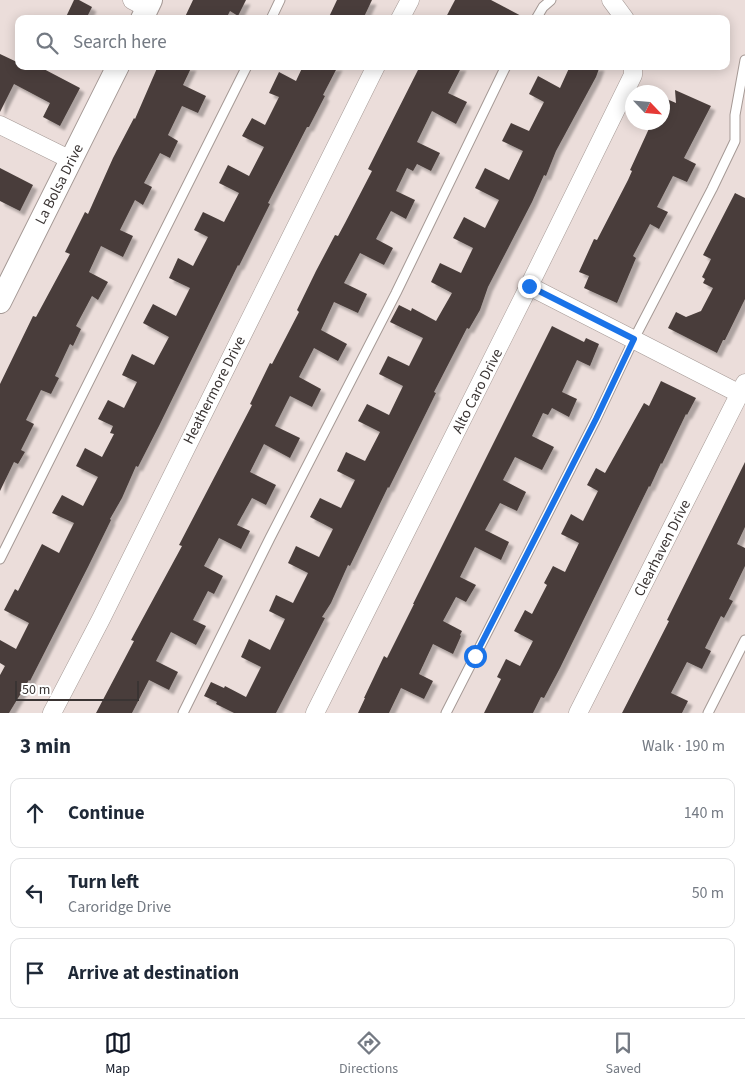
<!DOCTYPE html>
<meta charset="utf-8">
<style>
body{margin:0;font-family:"Source Sans 3",sans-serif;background:#f6f6f7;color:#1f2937}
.compass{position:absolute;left:625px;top:85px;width:45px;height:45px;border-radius:50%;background:#fff;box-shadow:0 2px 12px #0003;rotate:116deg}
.scale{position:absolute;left:15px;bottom:12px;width:124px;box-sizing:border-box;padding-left:5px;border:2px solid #3a3433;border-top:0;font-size:14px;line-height:18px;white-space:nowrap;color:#3a3433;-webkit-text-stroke:4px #fff;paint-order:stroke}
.stop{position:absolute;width:15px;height:15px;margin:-11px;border:4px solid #1a73e8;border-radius:50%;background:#fff}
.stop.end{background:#1a73e8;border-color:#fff;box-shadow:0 1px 5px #0008}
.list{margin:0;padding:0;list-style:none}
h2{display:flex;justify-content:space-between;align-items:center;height:65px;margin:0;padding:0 20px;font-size:21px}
h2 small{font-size:16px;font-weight:400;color:#747a83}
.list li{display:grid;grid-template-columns:32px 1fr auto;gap:15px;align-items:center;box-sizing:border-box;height:70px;margin:0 10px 10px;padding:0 10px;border:1px solid #e0e1e3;border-radius:10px}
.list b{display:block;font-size:19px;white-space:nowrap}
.list p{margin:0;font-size:16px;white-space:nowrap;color:#747a83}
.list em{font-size:16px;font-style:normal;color:#747a83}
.icon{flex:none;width:28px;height:28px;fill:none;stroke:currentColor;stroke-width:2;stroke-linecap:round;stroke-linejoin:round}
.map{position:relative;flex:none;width:745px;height:713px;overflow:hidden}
.search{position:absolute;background:#fff;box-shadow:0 2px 12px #0003;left:15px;right:15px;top:15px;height:55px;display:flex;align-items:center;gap:12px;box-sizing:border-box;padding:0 18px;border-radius:10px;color:#747a83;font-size:19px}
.sheet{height:305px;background:#fff}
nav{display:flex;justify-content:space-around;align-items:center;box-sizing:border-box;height:70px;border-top:1px solid #e0e1e3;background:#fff;font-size:14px;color:#747a83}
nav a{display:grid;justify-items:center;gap:2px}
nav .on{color:#111827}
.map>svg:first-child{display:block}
</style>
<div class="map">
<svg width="745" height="713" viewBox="0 0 745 713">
<defs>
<filter id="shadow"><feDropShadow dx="4.5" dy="4.5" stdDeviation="1" flood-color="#0004"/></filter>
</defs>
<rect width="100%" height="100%" fill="#ebddda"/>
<g fill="#493e3b" filter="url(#shadow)">
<path d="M 74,0 L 79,0 L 92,7 L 86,19 L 65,19 Z"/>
<path d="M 193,0 L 246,0 L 238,16 L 230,11 L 226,19 L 184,19 Z"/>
<path d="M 337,0 L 372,0 L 363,19 L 328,19 Z"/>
<path d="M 455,0 L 491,0 L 527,19 L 445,19 Z"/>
<path d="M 0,54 L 19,63 L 19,66 L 38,66 L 80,88 L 60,126 L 43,117 L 50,103 L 14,84 L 0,112 Z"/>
<path d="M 158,66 L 192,66 L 183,85 L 206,96 L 198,113 L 182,106 L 168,135 L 178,141 L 170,158 L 160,153 L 144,183 L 152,187 L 143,205 L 135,200 L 120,230 L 133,236 L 123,257 L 101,246 L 89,272 L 108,282 L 98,300 L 92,296 L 76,326 L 81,329 L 73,346 L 70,344 L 55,376 L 59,378 L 51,394 L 41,390 L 26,420 L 34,424 L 21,450 L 25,452 L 18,464 L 14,462 L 0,491 L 0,384 L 33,316 L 36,317 L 70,254 L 65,252 L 85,212 L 88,214 L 113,158 L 134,118 L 135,119 Z"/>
<path d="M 303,66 L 338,66 L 323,95 L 325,96 L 309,127 L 307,127 L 268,203 L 270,204 L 239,266 L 238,265 L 159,426 L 138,467 L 136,466 L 122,498 L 110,519 L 111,520 L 88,567 L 30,681 L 29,680 L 9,713 L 0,713 L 0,675 L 5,666 L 0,663 L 0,640 L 16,649 L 29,623 L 4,610 L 15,589 L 18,591 L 42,544 L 59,553 L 74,523 L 52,513 L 62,495 L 83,506 L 98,477 L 76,466 L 85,448 L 102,457 L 114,434 L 110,433 L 113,426 L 98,419 L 108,400 L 124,408 L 137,382 L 122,375 L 132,354 L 154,365 L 169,337 L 143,323 L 153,304 L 176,316 L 190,288 L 169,278 L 178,258 L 193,266 L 208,237 L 194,230 L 203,212 L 224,222 L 239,193 L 219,183 L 228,165 L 249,176 L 264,147 L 242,136 L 252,118 L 265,125 L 279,97 L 269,93 L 279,72 L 296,81 Z"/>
<path d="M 420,66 L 462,66 L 448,93 L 467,102 L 456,124 L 432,111 L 417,142 L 440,153 L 431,171 L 417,164 L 413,171 L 407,168 L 396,191 L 415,200 L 406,219 L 391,211 L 376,239 L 393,248 L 384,265 L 360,253 L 344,283 L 367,294 L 358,313 L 334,302 L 321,330 L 347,344 L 338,361 L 314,348 L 299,377 L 321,389 L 312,407 L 290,396 L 275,426 L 300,438 L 290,458 L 264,444 L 250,472 L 276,485 L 266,505 L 252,498 L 237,525 L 250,531 L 241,549 L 219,538 L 204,566 L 223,576 L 214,594 L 208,591 L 193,620 L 206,626 L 196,645 L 171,632 L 156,661 L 178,672 L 169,690 L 149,680 L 132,713 L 96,713 L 134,641 L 131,640 L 182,546 L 179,545 L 252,405 L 250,404 L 270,363 L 272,364 L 299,312 L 297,310 L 316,271 L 335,235 L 338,236 L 345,223 L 372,171 L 368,169 Z"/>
<path d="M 570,66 L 600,66 L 596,77 L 556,151 L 546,176 L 544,175 L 532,202 L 488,287 L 480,310 L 469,329 L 467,328 L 434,392 L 436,393 L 389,488 L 388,487 L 350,566 L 348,565 L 331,603 L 322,617 L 325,618 L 276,713 L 234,713 L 216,704 L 217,702 L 204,696 L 211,682 L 224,688 L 225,686 L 246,697 L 261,667 L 241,657 L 249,639 L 270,650 L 285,619 L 269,611 L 276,595 L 293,603 L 308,573 L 288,563 L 296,546 L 319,557 L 333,529 L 310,517 L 320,498 L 341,508 L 355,480 L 337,471 L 346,452 L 365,461 L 380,432 L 358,421 L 367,404 L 389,415 L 403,386 L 379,374 L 388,356 L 409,366 L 423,338 L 390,322 L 399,305 L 411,311 L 412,308 L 436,321 L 452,293 L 431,282 L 440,263 L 461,273 L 473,248 L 453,238 L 464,217 L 485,228 L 499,200 L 475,188 L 485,168 L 509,180 L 523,151 L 502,141 L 511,123 L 529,131 L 544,102 L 529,94 L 538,76 L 560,88 Z"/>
<path d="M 675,90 L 711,106 L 684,158 L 696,164 L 687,182 L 673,176 L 657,207 L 668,212 L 659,229 L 650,224 L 633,256 L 636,258 L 617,303 L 584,288 L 589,276 L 579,272 L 594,239 L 597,240 L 628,180 L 632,171 L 630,170 L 652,122 L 662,122 L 662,97 L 676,103 Z"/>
<path d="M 0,168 L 33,185 L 20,211 L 0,201 Z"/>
<path d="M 735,193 L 745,198 L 745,299 L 725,340 L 723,340 L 717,353 L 668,328 L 676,312 L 686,317 L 701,311 L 713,288 L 703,283 L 705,279 L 702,277 L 711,259 L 703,255 Z"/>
<path d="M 552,326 L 584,342 L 586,338 L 599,344 L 590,366 L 577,360 L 562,392 L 577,399 L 569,417 L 552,408 L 548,415 L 543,413 L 532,436 L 554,447 L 542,470 L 515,457 L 503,480 L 526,492 L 517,511 L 500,503 L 485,530 L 509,542 L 501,560 L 475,547 L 460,577 L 476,585 L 466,602 L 456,597 L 443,621 L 462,631 L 460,635 L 461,636 L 453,654 L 433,644 L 419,674 L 433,681 L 424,699 L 401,688 L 389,713 L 358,713 L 365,698 L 364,698 L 384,656 L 387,658 L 414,604 L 413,604 Z"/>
<path d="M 661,381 L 696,398 L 687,415 L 686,414 L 662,464 L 661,463 L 650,487 L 649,486 L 560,668 L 544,698 L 541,697 L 533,713 L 484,713 L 501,679 L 497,677 L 506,659 L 520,666 L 533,641 L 514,631 L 525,610 L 532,614 L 547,585 L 544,583 L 553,566 L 565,572 L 579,543 L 561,534 L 571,514 L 583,521 L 598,491 L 587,485 L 596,468 L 605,473 L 644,403 L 649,406 Z"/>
<path d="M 745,462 L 745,527 L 737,544 L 745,548 L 745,566 L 729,599 L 733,601 L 724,618 L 721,616 L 705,648 L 711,651 L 702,669 L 687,662 L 671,693 L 688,701 L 682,713 L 622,713 L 669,621 L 667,620 Z"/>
</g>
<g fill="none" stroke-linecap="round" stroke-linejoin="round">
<defs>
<g id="service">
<path d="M 271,19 L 280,0"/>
<path d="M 536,19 L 543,7 L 551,0"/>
<path d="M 0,559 L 247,66"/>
<path d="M 183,713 L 270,538 L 396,293 L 506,66"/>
<path d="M 446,713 L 596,419 L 634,339 L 712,189 L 735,141 L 735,115 L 745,60"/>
<path d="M 708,713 L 745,640"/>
</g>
<g id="minor">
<path d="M 132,0 L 147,8"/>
<path d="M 611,0 L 625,19"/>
<path d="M 400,19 L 410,0"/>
<path d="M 0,125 L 71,160"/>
<path d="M 529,286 L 740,394"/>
<path d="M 52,713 L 101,619 L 376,66"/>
<path d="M 315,713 L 529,286 L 633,75 L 633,66"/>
<path d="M 578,713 L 745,383"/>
</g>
<g id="tertiary">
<path d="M 142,19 L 151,0"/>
<path d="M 0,302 L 118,66"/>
</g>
</defs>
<use href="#service" stroke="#a59995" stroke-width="11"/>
<use href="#minor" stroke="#a59995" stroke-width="19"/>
<use href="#tertiary" stroke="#a59995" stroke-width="24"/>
<use href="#service" stroke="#fff" stroke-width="9"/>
<use href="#minor" stroke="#fff" stroke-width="18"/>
<use href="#tertiary" stroke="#fff" stroke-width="22"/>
</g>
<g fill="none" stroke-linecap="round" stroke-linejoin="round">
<path stroke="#1a73e8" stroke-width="6" d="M 475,656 L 596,419 L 634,339 L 529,286"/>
</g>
<g text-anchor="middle" stroke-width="5" stroke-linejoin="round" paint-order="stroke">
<g font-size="15" fill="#3a3433" stroke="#fff">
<text transform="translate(59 184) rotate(-63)" y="5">La Bolsa Drive</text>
<text transform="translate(214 390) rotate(-63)" y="5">Heathermore Drive</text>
<text transform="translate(477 391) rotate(-63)" y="5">Alto Caro Drive</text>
<text transform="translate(662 548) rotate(-63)" y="5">Clearhaven Drive</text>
</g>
</g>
</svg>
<svg class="compass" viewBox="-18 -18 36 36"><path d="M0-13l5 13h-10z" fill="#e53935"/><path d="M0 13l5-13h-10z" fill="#747a83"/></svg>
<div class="scale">50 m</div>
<div class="stop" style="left:475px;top:656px"></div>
<div class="stop end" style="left:529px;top:286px"></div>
<div class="search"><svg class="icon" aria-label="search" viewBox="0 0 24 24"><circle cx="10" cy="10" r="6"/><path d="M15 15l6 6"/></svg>Search here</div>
</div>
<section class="sheet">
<h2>3 min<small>Walk · 190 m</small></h2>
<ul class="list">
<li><svg class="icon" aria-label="ahead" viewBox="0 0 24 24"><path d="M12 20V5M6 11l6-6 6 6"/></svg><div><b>Continue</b></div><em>140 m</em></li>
<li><svg class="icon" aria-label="left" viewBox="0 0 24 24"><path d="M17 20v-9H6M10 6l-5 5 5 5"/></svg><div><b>Turn left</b><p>Caroridge Drive</p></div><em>50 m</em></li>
<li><svg class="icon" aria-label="arrive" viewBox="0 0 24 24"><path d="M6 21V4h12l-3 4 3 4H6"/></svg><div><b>Arrive at destination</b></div></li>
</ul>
</section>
<nav>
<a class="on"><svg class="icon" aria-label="map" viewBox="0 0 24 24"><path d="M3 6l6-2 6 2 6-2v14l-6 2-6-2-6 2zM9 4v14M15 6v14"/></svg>Map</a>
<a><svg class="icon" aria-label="directions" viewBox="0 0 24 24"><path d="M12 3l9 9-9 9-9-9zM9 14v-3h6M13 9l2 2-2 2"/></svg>Directions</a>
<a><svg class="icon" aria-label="saved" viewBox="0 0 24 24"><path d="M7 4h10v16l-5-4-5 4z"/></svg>Saved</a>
</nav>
